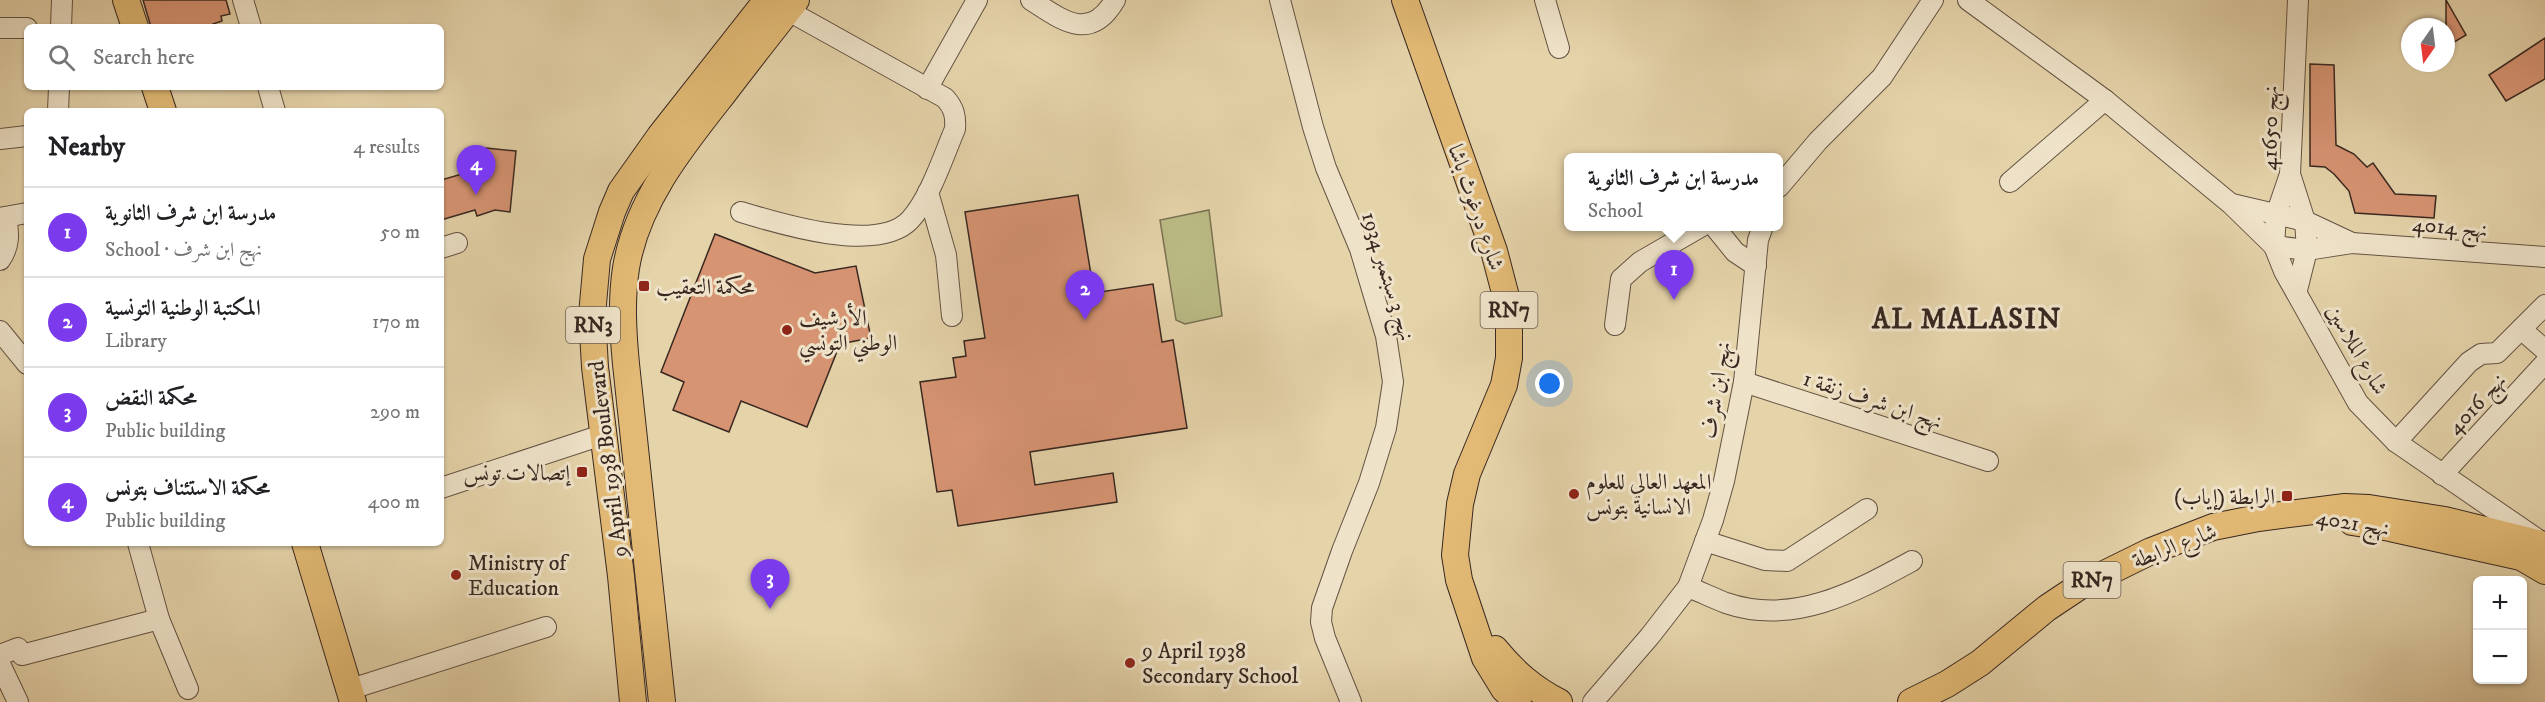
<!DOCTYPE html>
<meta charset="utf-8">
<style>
body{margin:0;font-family:"IM FELL DW Pica",Amiri,serif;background:#f2f2f2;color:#202124}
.controls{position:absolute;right:18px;bottom:18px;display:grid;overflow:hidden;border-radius:9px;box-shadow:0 2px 4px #0004}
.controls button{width:54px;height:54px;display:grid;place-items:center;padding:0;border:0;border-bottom:2px solid #e0e0e0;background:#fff;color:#202124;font:30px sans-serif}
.compass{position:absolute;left:2401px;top:18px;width:54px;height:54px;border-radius:50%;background:#fff;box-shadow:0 2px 4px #0004;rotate:194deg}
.you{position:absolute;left:1550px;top:384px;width:21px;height:21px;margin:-15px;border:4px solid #fff;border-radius:50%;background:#1a73e8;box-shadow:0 0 0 9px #1a73e833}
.badge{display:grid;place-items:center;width:39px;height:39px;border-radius:50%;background:#7c3aed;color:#fff;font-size:20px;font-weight:700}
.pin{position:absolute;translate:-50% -50px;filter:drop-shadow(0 2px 3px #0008)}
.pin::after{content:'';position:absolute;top:32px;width:21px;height:18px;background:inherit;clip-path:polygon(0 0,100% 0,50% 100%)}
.popup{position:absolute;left:1564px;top:153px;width:219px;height:78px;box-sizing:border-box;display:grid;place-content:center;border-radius:9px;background:#fff;filter:drop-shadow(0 2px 4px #0005);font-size:20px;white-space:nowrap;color:#757577}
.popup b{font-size:22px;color:#202124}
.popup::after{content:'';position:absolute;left:50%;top:100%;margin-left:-12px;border:12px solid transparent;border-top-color:#fff}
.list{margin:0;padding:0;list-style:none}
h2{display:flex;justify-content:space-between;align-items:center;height:78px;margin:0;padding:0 24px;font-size:26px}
h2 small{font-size:20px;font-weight:400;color:#757577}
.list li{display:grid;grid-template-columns:39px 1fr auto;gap:18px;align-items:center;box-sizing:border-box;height:90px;padding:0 24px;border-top:2px solid #e0e0e0}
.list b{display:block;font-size:22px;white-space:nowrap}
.list p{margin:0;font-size:20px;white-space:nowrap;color:#757577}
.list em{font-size:20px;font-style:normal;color:#757577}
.icon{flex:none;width:33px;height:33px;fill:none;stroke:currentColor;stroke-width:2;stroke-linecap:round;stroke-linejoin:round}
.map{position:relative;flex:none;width:2545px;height:702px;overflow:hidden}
.search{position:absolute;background:#fff;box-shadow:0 2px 4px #0004;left:24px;top:24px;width:420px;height:66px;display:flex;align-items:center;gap:15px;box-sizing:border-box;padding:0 21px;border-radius:9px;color:#757577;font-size:22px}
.panel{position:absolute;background:#fff;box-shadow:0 2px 4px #0004;left:24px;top:108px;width:420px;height:438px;border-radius:9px}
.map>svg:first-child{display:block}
</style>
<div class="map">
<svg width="2545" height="702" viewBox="0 0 2545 702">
<rect width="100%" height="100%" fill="#e5d3aa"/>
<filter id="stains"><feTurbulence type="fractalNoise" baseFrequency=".00333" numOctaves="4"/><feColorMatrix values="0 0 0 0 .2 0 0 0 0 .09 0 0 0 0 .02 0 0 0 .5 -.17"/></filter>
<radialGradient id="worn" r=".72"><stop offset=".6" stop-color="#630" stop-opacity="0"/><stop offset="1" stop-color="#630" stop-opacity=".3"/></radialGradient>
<path fill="#bbbb85" stroke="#7a7253" stroke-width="1.5" d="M 1209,210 L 1222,316 L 1185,324 L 1176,320 L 1160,220 Z"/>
<g fill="#d79473" stroke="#382821" stroke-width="1.5">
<path d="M 143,0 L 226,0 L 230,14 L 221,16 L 222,21 L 213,24 L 214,27 L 151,27 Z"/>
<path d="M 2446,0 L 2466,35 L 2446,47 Z"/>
<path d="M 2545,38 L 2545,79 L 2506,101 L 2489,75 Z"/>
<path d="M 2310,64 L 2334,65 L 2336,145 L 2354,154 L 2367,167 L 2373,163 L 2395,194 L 2436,196 L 2434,218 L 2355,213 L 2349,191 L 2334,174 L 2325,167 L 2310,166 Z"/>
<path d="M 486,148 L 516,151 L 510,212 L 495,210 L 477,216 L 475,210 L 441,220 L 441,180 L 483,168 Z"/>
<path d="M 1078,195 L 1094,293 L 1153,284 L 1162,342 L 1173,340 L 1187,428 L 1030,452 L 1035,485 L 1113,473 L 1117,502 L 958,526 L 952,490 L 937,492 L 920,382 L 956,377 L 953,358 L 966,356 L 964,341 L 985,338 L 965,212 Z"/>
<path d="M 715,234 L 815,273 L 856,266 L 871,338 L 840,344 L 807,427 L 741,401 L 729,432 L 673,410 L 684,382 L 661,372 Z"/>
</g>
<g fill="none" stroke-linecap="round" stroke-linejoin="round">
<defs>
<g id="minor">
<path d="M 243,0 L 251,27"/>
<path d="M 1031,0 C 1062,20 1090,43 1115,0"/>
<path d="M 1280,0 L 1313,127 L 1326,168 L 1360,249 L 1386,336 L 1393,382 L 1386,428 L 1369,483 L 1342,551 L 1322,608 L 1321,622 L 1325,638 L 1351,702"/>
<path d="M 1545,0 L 1559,48"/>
<path d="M 1968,0 L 2105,100 L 2231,204 L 2274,246 L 2307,250 L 2352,243 L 2545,257"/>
<path d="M 61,27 L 62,0"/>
<path d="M 0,28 L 27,28"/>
<path d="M 268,87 L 275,111"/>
<path d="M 927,89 L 977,0"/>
<path d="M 58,111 L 59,87"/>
<path d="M 0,139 L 27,136"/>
<path d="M 2290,174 L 2276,215 L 2274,246 L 2284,271 L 2358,403 L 2396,442 L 2537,539"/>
<path d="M 2010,182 L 2105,100"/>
<path d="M 1779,187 L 1818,141 L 1882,77 L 1933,0"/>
<path d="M 928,192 L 946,255 L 952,316"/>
<path d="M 2232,204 L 2305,221 L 2352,243"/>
<path d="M 741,212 C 780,224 878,254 910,220 C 930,198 943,157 955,129 C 956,116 954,108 945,98 L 776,4"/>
<path d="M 0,218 L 27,213"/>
<path d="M 1714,226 L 1735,252 L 1756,266"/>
<path d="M 441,248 L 457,243"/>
<path d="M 0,260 C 10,246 9,233 6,217"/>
<path d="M 2297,290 L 2307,250 L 2305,221 L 2290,174 L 2298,0"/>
<path d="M 1615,325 L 1621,279 L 1640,262 L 1702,226"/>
<path d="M 2521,329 L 2545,350"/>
<path d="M 0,331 L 27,364"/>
<path d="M 1744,382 L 1988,461"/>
<path d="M 2396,442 L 2469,362 L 2481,354 L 2497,353 L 2545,305"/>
<path d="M 2442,475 L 2545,363"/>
<path d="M 441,488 L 602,435"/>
<path d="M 1705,541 L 1765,560 L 1787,561 L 1867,509"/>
<path d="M 138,543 L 159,619"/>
<path d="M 1688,587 C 1701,592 1713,598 1726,603 C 1793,626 1855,592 1912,561"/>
<path d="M 0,655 L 18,648 L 22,655 L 159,619 L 188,689"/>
<path d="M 0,664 L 18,702"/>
<path d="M 351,689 L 546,627"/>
<path d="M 1593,702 L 1650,636 L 1688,587 L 1713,520 L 1724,481 L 1744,382 L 1758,240 L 1763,226"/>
</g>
<g id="major">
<path d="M 126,0 L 135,27"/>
<path d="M 1405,0 L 1494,251 L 1509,308 L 1509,358 L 1504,385 L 1467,474 L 1460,504 L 1455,555 L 1459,580 L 1485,658 L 1504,689 L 1518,702"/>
<path d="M 155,87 L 163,111"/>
<path d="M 2352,522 L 2390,528 L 2521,557 L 2545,571"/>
<path d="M 305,543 L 353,702"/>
<path d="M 1495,649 C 1514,672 1532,688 1559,702"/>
<path d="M 633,702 L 621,576 L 595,367 L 592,315 L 597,259 L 612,212 L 621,191 L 660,136 L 767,0"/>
<path d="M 662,702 L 626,364 C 623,332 621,300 626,268 C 637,201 682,146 723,94 C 747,62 772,31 796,0"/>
<path d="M 1911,702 L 1947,684 L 1980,663 L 2047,608 L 2080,586 L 2151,551 L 2213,527 L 2258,518 L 2345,507 L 2369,508 L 2445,520 L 2545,545"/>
</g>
</defs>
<use href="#minor" stroke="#635343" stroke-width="22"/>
<use href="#major" stroke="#382821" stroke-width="28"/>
<use href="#minor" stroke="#eee2c8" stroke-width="20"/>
<use href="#major" stroke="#e2ba75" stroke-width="26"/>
</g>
<g fill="#8f2418" stroke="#eee2c8" stroke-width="2">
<rect x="638" y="280" width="12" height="12" rx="3"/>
<circle cx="787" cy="330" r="6"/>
<rect x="576" y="466" width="12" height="12" rx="3"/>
<circle cx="1574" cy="494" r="6"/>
<rect x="2281" y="490" width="12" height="12" rx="3"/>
<circle cx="456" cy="575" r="6"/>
<circle cx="1130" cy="663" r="6"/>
</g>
<g text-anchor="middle" stroke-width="6" stroke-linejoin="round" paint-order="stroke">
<g fill="#eee2c8" stroke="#6f6053" stroke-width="1.5">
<rect x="1480.5" y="292" width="57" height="36" rx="4.5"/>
<rect x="566" y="307" width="54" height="36" rx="4.5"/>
<rect x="2063.5" y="562" width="57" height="36" rx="4.5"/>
</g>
<g font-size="21" font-weight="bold" fill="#382821">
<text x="1509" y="317">RN7</text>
<text x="593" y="332">RN3</text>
<text x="2092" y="587">RN7</text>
</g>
<g font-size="22" fill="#382821" stroke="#eee2c8">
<text transform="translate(2269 128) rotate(-89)" y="8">نهج 41650</text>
<text transform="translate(1477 207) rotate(71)" y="8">شارع درغوث باشا</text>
<text transform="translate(2450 226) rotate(5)" y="8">نهج 4014</text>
<text transform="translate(1389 276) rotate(73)" y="8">نهج 3 سبتمبر 1934</text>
<text transform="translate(2358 349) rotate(60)" y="8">شارع الملاسين</text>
<text transform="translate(1715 390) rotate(-81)" y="8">نهج ابن شرف</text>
<text transform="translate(1873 399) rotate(18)" y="8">نهج ابن شرف زنقة 1</text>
<text transform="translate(2476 403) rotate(-47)" y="8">نهج 4016</text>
<text transform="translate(607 459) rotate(-97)" y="8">9 April 1938 Boulevard</text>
<text transform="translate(2353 522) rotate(10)" y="8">نهج 4021</text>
<text transform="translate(2174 545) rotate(-21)" y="8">شارع الرابطة</text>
</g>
<g font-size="22" fill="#382821" stroke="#eee2c8" text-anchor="start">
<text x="656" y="294">محكمة التعقيب</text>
<text x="799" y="325">الأرشيف<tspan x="799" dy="25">الوطني التونسي</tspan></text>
<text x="570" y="480" text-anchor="end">إتصالات تونس</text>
<text x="1586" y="489">المعهد العالي للعلوم<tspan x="1586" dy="25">الانسانية بتونس</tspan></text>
<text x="2275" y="504" text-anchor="end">الرابطة (إياب)</text>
<text x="468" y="570">Ministry of<tspan x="468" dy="25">Education</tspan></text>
<text x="1142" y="658">9 April 1938<tspan x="1142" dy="25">Secondary School</tspan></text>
</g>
<g font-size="28" font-weight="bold" letter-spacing="1.5" fill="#382821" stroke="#eee2c8">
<text x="1967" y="328">AL MALASIN</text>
</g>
</g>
<rect width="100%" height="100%" filter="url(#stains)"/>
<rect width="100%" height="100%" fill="url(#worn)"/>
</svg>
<div class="controls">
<button>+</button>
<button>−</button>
</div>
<svg class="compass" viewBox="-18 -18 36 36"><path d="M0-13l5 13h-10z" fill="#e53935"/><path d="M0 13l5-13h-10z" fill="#757577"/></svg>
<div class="you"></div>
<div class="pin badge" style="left:1674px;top:300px">1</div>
<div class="popup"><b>مدرسة ابن شرف الثانوية</b>School</div>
<div class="pin badge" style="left:1085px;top:320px">2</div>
<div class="pin badge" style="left:770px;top:609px">3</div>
<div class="pin badge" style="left:476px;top:195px">4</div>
<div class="search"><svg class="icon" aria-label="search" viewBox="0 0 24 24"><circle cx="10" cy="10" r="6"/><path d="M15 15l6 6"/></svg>Search here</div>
<section class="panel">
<h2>Nearby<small>4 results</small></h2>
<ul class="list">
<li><span class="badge">1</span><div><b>مدرسة ابن شرف الثانوية</b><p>School · نهج ابن شرف</p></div><em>50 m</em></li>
<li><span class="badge">2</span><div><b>المكتبة الوطنية التونسية</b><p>Library</p></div><em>170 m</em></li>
<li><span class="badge">3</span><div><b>محكمة النقض</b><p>Public building</p></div><em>290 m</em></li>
<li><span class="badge">4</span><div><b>محكمة الاستئناف بتونس</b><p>Public building</p></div><em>400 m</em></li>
</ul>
</section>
</div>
